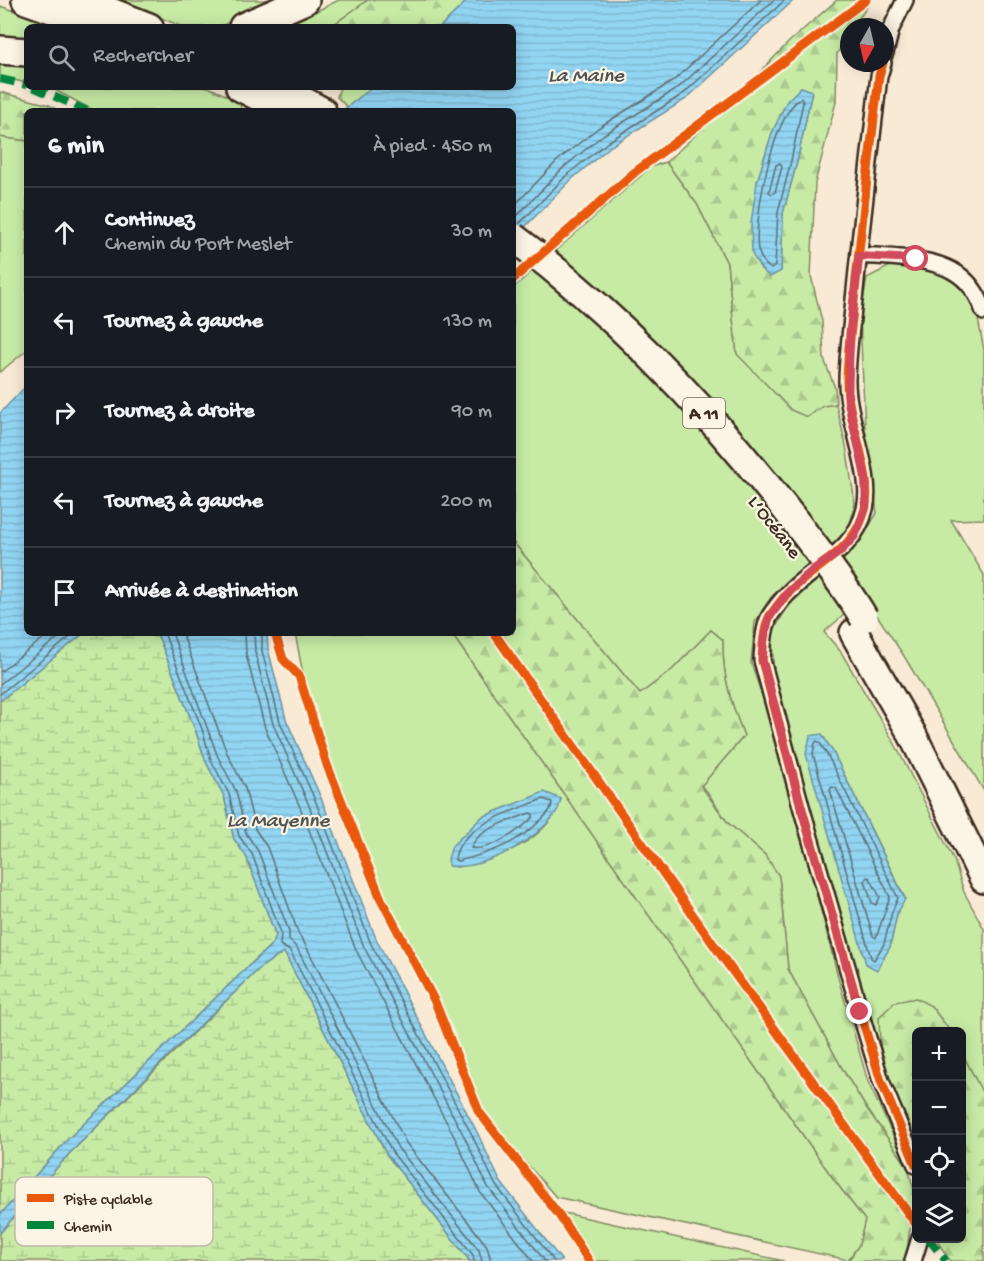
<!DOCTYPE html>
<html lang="fr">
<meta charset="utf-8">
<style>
body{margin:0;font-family:"Gochi Hand",sans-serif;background:#20242c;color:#f1f3f6}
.controls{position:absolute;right:18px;bottom:18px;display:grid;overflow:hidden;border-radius:9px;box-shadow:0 3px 15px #0003}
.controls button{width:54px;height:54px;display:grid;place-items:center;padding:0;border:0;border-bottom:2px solid #363941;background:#171b24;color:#f1f3f6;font:30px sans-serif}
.compass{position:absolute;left:840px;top:18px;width:54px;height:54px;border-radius:50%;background:#171b24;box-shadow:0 3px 15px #0003;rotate:188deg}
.stop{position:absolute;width:18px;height:18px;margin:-14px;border:4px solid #d1495b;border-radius:50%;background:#fff}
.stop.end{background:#d1495b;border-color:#fff;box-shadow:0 2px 6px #0008}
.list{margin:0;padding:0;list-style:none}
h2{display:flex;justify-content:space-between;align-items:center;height:78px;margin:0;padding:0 24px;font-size:26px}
h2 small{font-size:20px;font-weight:400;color:#9ea1a6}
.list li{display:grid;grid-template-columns:39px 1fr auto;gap:18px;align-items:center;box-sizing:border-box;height:90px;padding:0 24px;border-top:2px solid #363941}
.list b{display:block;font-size:22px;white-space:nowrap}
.list p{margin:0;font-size:20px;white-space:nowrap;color:#9ea1a6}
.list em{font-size:20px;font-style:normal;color:#9ea1a6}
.icon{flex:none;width:33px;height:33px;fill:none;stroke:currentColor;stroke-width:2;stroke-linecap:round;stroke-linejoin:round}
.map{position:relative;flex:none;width:984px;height:1261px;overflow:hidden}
.search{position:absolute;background:#171b24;box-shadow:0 3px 15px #0003;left:24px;top:24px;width:492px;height:66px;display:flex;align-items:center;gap:15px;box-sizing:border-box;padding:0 21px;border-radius:9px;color:#9ea1a6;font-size:22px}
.panel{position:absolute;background:#171b24;box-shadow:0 3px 15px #0003;left:24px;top:108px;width:492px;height:528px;border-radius:9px}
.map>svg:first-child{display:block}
</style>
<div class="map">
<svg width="984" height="1261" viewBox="0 0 984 1261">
<defs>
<pattern id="forest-firs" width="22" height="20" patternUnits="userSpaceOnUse" patternTransform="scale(1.5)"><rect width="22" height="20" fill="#c7eba5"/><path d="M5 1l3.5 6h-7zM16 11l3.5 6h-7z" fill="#acca8e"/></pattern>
<pattern id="wetland-marsh" width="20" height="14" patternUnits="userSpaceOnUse" patternTransform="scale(1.5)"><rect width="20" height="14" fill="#c7eba5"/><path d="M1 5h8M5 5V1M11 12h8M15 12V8" fill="none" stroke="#acca8e"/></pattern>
<pattern id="water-rules" width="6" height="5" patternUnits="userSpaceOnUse" patternTransform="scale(1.5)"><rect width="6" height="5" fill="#91d5f3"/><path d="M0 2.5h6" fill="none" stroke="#7eb7d0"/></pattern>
</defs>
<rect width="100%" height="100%" fill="#f8ead5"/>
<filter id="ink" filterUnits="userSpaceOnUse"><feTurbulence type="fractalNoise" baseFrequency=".0167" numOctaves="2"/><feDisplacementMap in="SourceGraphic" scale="12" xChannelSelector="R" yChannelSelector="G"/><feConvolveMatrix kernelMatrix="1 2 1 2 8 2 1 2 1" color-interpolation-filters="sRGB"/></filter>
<g filter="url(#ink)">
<g fill="#c7eba5" stroke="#818a62" stroke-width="1.5" fill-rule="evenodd">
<path d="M 117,0 L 282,0 L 218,27 L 183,27 Z"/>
<path d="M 339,0 L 368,0 L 330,27 L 284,27 Z"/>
<path d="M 0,6 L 62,27 L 27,27 L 27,44 L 0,42 Z"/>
<path d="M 0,62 L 27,64 L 27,83 L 0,77 Z"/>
<path d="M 39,87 L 208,87 L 241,102 L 240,111 L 95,111 L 53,89 Z"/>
<path d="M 0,137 L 27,141 L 27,350 L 0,372 Z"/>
<path d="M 666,162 L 697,204 L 727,263 L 737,354 L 807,417 L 823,406 L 836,404 L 846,446 L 855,503 L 850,525 L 834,545 L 771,597 L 755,622 L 751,663 L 780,749 L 839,981 L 868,1082 L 908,1167 L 865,1106 L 843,1070 L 788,969 L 779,876 L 765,855 L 728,823 L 706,790 L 701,786 L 744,736 C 731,703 722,676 723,640 L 711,630 L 672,670 L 640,694 L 513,542 L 513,288 L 651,167 Z"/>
<path d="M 890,266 L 931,268 L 958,281 L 968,295 L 978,319 L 984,350 L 984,519 L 951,520 L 984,575 L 984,791 L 904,656 L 865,597 L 824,632 L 841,652 L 895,744 L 954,860 L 964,892 L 984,929 L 984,1096 L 962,1053 L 962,1032 L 950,1031 L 931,1006 L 881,1064 L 774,679 L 772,634 L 788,606 L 860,542 L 877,513 L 865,428 L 860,318 L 867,278 ZM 821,734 L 833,752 L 905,898 L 897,914 L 890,947 L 866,963 L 858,933 Z"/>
<path d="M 295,633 L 451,633 L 835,1181 L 865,1220 L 859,1245 L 848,1260 L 556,1197 L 500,1133 L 479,1103 L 452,1031 L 378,881 L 332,768 L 302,669 ZM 561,799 C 547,843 497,858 457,867 L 482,817 L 510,806 Z"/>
<path d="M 564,1213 L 784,1261 L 594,1261 Z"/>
</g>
<g fill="url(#forest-firs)" stroke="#818a62" stroke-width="1.5" fill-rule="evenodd">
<path d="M 368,0 L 468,0 L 440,27 L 330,27 Z"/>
<path d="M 837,0 L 869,0 L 870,3 L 853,27 L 849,27 L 849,33 L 837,54 L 836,102 L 815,183 L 811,276 L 822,321 L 824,359 L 835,388 L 836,404 L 823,406 L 807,417 L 791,410 L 737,354 L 727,263 L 697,204 L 666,162 L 723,110 L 790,41 ZM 801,87 L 812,91 L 797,162 L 783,213 L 781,271 L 757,182 L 772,133 L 788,101 Z"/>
<path d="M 340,87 L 373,87 L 347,107 L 337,97 Z"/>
<path d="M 0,92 L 49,105 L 59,111 L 27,111 L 27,141 L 0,137 Z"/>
<path d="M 513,542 L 640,694 L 672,670 L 711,630 L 723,640 C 722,676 731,703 744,736 L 701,786 L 728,823 L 765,855 L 779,876 L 788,969 L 843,1070 L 865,1106 L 908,1167 L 916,1199 L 916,1214 L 909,1233 L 907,1261 L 848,1261 L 859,1245 L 865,1220 L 835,1181 L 451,633 L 513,633 Z"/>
<path d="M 916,998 L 931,1006 L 950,1031 L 916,1032 L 916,1138 L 881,1064 L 879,1017 L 895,1002 Z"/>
<path d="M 962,1053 L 984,1096 L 984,1261 L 950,1261 L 936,1239 L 962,1238 Z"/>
</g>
<g fill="url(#wetland-marsh)" stroke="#818a62" stroke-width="1.5">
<path d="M 84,633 L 157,633 L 196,732 L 206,762 L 224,796 L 234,839 L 246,856 L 276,936 L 273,943 L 69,1138 L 0,1215 L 0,701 Z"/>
<path d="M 284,952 L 387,1155 L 470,1261 L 0,1261 L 0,1233 L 68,1155 L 261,967 Z"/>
</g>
<g fill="url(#water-rules)" stroke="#6f919e" stroke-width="1.5">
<path d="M 468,0 L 794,0 L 686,99 L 611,146 L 572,179 L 513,239 L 513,111 L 342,111 L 373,87 L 513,87 L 513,27 L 440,27 Z"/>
<path d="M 801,87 L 812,91 L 797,162 L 783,213 L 781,271 L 770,277 L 761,269 L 752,254 L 751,223 L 757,182 L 772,133 L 787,101 Z"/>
<path d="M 27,385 L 27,633 L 84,633 L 0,701 L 0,413 Z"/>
<path d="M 157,633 L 267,633 L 268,649 L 286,719 L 321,798 L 377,941 L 477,1132 L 500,1181 L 562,1261 L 470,1261 L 387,1155 L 284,952 L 261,967 L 162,1062 L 68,1155 L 0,1233 L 0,1215 L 69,1138 L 273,943 L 276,936 L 246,856 L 234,839 L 224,796 L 206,762 L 196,732 Z"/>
<path d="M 822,734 L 833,752 L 905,899 L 897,914 L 890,947 L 877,970 L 866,964 L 806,754 L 810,736 Z"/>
<path d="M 544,792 L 561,799 C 560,803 559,809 556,812 C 539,840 482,871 449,866 L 448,859 L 452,846 L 482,817 Z"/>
</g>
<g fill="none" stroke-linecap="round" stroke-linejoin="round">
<g stroke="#5d6e73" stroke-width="1.5">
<path d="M 801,98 L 803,102 L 791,161 L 778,212 L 775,266 L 771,269 C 765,265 760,257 758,250 C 753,220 773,113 801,98 Z"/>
<path d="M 780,163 L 782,167 L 775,192 L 772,194 L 769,192 L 776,165 Z"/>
<path d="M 513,207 L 557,161 L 598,128 L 673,81 L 761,0"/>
<path d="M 513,220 L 563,168 L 603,135 L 678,88 L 774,0"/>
<path d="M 519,224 L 568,174 L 608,142 L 683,94 L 785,0"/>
<path d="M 164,633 L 202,729 L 211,760 L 229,794 L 239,836 L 252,854 L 281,933 L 280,945 L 290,951 L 392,1152 L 473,1255 L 474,1261"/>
<path d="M 172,633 L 218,757 L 236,791 L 246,833 L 258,851 L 289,931 L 289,940 L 297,948 L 398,1148 L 479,1250 L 482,1261"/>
<path d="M 182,633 L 227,753 L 245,788 L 255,829 L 267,847 L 299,935 L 305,944 L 406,1143 L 487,1246 L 491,1261"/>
<path d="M 245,633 L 246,654 L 265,728 L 300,807 L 356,950 L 457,1142 L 480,1192 L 533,1261"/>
<path d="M 254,633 L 255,652 L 273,724 L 308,803 L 364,947 L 465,1138 L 488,1187 L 545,1261"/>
<path d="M 262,633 L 262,651 L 280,722 L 315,800 L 371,944 L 472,1135 L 495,1184 L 554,1261"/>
<path d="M 0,672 L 50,633"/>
<path d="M 0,684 L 64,633"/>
<path d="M 0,694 L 75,633"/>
<path d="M 817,741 L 820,743 L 828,756 L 898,898 L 892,912 L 884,944 L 874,960 L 871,958 L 813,754 L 815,743 Z"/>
<path d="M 832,787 L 836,788 L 890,897 L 876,938 L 873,936 L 830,790 Z"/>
<path d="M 543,799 L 552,802 C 552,809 548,813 543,818 C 519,843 491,853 458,861 L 455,860 C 457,826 517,810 543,799 Z"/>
<path d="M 530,813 L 533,814 L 533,817 C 521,830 489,852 471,848 C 476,829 513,820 530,813 Z"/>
<path d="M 867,877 L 870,878 L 880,897 L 876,905 L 872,903 L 865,881 Z"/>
</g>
<defs>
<g id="minor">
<path d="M 885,53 L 891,29 L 905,0"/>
<path d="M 883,63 L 879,76 C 871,144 863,212 856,280 C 853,313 848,346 847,379 C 846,420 874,472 865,509 C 854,556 805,568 778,605 C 775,609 770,614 768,620 C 763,632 763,646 762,660 L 801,806 L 860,1012 L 881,1081 L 916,1165"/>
<path d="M 859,256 C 873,255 886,257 900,258 C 939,261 971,270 984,312"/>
<path d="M 913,1261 L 920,1238"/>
</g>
<g id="motorway">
<path d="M 26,0 L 102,27"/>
<path d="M 80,0 L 149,27"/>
<path d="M 243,27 L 305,0"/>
<path d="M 0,50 L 27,52"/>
<path d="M 240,87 L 287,111"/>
<path d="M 278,87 L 322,111"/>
<path d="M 854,633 L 912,734 L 984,879"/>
</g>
</defs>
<use href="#minor" stroke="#3b2a1e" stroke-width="20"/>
<use href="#motorway" stroke="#3b2a1e" stroke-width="32"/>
<use href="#minor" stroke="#fcf5e5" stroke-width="15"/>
<use href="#motorway" stroke="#fcf5e5" stroke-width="27"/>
<defs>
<path id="motorway-bridge" d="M 513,237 C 620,317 714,416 795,521 C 819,553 844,584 864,618"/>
</defs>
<use href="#motorway-bridge" stroke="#3b2a1e" stroke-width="32" stroke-linecap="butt"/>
<use href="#motorway-bridge" stroke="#fcf5e5" stroke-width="27"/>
<g stroke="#00873e" stroke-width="8" stroke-dasharray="15 8" stroke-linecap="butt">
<path d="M 0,79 L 27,85"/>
<path d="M 33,87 L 87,111"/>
<path d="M 928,1238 L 946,1261"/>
</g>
<defs>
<g id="cycleway">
<path d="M 883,63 L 879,76 C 871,144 863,212 856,280 C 853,313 848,346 847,379 C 846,420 874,472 865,509 C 854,556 805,568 778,605 C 775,609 770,614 768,620 C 763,632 763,646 762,660 L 801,806 L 860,1012 L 881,1081 L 916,1165"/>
<path d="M 513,279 L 635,172 L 866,0"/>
<path d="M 275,633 L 283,659 L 299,676 L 327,765 L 381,899 L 435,1002 L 479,1112 L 559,1215 L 589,1261"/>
<path d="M 494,633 L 721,955 L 916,1224"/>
</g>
</defs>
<use href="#cycleway" stroke="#fcf5e5" stroke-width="13"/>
<use href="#cycleway" stroke="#e8590c" stroke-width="9"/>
</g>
</g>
<g fill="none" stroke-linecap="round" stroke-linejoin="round" filter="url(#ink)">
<path stroke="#d1495b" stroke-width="8" d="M 860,1012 L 801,806 L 762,660 L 764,639 L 769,618 L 786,594 L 815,568 L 840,552 L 855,536 L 866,507 L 865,475 L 848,401 L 850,331 L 859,256 L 916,259"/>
</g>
<g text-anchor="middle" stroke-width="4.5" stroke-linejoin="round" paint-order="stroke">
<rect fill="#fcf5e5" stroke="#75675a" stroke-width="1.5" x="683" y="398" width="42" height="30" rx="4.5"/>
<g font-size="18" font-weight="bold" fill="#3b2a1e">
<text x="704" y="419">A 11</text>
</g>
<g font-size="20" fill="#3b2a1e" stroke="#fcf5e5">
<text transform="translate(776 526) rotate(52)" y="7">L’Océane</text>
</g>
<g font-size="21" font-style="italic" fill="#505553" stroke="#fcf5e5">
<text x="586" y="81">La Maine</text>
<text x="278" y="826">La Mayenne</text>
</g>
</g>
<rect x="15" y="1177" width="198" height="69" rx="9" fill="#fcf5e5" stroke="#c2b8a9" stroke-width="1.5"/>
<rect x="27" y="1194" width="27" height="8" fill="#e8590c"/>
<rect x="27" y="1221" width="27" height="8" fill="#00873e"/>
<g font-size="16" fill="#3b2a1e">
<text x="64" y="1204">Piste cyclable</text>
<text x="64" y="1231">Chemin</text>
</g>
</svg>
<div class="controls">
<button>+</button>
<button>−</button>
<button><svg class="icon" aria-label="locate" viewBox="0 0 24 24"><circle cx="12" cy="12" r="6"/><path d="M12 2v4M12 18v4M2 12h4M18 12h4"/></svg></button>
<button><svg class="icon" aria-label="layers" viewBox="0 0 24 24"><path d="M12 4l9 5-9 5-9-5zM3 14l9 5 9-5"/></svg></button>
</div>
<svg class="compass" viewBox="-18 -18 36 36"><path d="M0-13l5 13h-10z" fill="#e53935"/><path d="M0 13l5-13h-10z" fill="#9ea1a6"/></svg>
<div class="stop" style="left:916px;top:259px"></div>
<div class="stop end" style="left:860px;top:1012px"></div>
<div class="search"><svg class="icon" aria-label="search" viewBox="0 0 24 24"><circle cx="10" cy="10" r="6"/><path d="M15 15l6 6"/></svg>Rechercher</div>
<section class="panel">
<h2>6 min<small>À pied · 450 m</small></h2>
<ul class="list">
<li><svg class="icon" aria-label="ahead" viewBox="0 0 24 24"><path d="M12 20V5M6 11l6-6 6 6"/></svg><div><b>Continuez</b><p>Chemin du Port Meslet</p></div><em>30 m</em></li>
<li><svg class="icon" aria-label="left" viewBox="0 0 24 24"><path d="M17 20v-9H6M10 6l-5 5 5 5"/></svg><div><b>Tournez à gauche</b></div><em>130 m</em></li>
<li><svg class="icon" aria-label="right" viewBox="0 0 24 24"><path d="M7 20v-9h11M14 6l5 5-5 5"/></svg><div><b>Tournez à droite</b></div><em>90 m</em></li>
<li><svg class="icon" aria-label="left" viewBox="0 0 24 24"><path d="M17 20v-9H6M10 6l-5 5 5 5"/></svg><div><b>Tournez à gauche</b></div><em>200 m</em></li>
<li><svg class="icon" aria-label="arrive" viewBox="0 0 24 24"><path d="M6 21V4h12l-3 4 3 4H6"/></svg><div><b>Arrivée à destination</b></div></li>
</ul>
</section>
</div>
